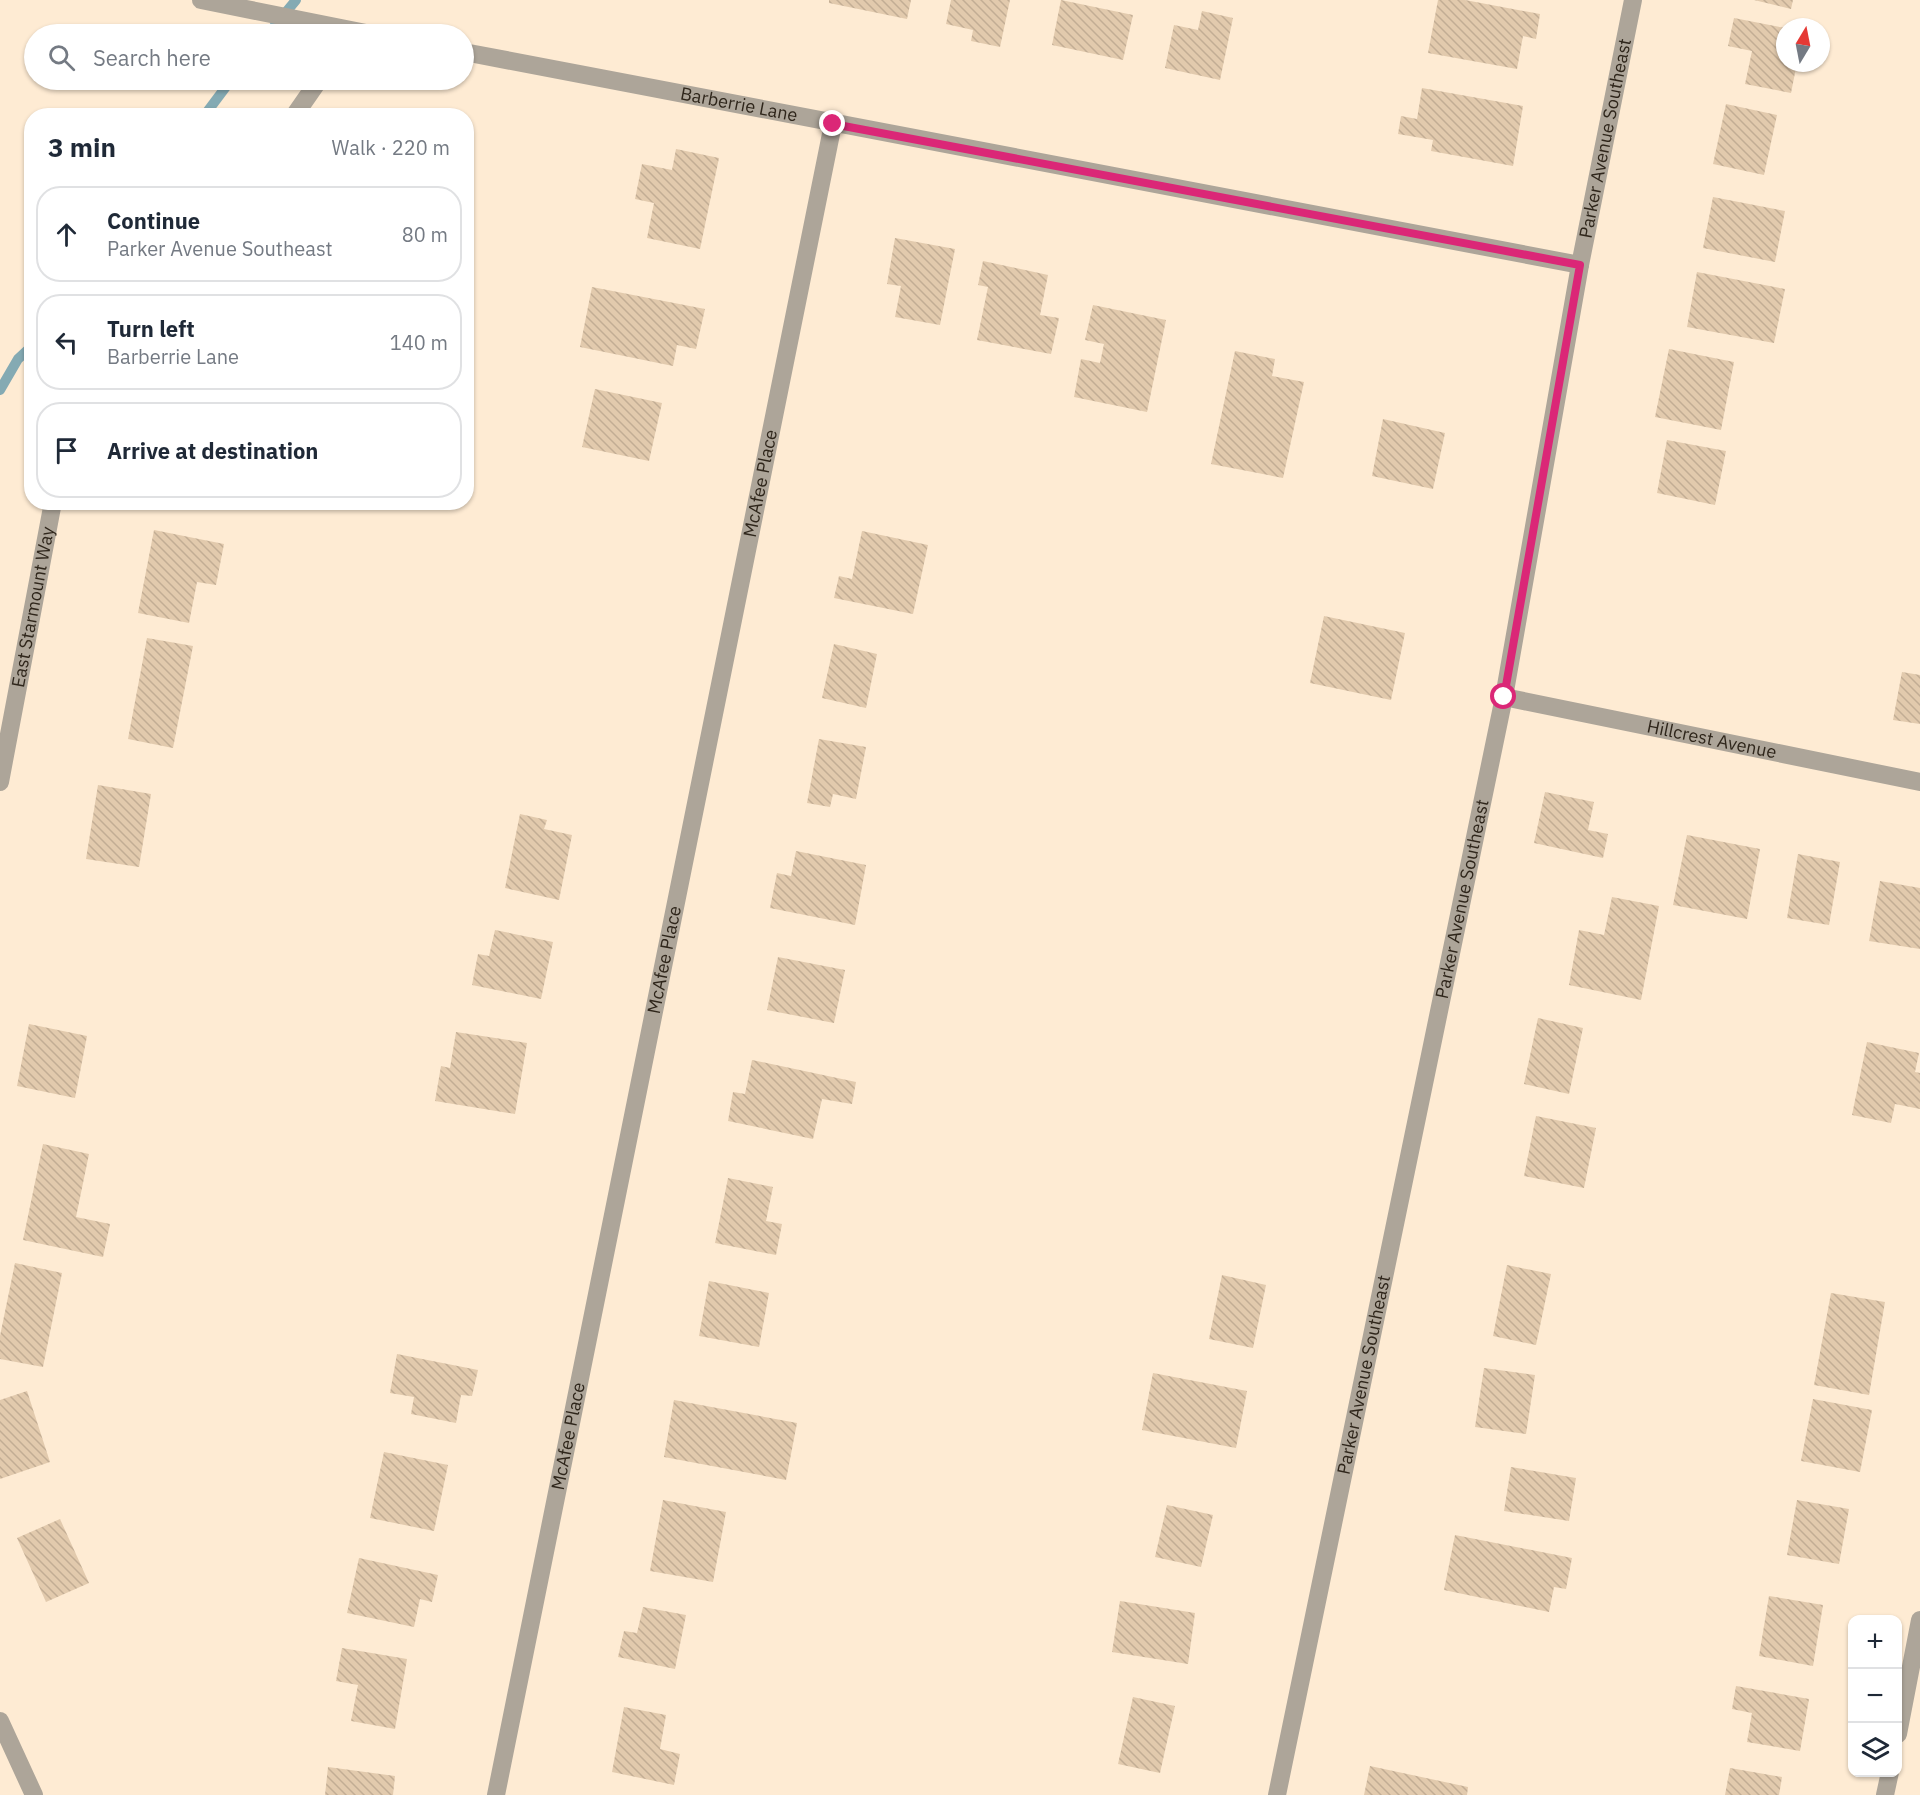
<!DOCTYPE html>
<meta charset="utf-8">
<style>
body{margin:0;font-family:"IBM Plex Sans",sans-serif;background:#f2f2f3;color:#1f2937}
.controls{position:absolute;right:18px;bottom:18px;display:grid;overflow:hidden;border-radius:12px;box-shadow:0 2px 4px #0004}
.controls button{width:54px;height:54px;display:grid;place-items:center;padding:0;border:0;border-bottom:2px solid #e0e1e3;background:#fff;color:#1f2937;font:30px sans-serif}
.compass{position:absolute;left:1776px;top:18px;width:54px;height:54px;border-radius:50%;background:#fff;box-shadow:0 2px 4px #0004;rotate:10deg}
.stop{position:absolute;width:18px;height:18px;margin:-14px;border:4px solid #db2777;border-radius:50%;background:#fff}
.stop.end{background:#db2777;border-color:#fff;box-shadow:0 2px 6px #0008}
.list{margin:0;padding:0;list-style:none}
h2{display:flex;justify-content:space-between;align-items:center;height:78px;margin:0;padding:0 24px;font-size:26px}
h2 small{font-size:20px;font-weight:400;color:#747a83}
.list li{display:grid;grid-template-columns:39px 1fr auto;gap:18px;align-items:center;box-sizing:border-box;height:96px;margin:0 12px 12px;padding:0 12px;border:2px solid #e0e1e3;border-radius:24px}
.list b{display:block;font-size:22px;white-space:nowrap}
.list p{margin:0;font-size:20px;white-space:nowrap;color:#747a83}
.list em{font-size:20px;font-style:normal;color:#747a83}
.icon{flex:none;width:33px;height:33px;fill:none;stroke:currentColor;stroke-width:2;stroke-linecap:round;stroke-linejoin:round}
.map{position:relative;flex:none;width:1920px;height:1795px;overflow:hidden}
.search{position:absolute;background:#fff;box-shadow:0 2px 4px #0004;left:24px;top:24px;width:450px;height:66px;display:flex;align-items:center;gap:15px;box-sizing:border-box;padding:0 21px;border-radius:33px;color:#747a83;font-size:22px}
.panel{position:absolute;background:#fff;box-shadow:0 2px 4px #0004;left:24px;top:108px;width:450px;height:402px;border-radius:24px}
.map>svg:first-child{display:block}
</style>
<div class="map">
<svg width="1920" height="1795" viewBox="0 0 1920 1795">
<defs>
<pattern id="building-back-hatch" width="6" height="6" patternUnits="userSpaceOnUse" patternTransform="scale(1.5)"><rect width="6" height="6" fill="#e2caad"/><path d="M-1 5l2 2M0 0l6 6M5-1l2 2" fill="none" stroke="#c2ad94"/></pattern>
</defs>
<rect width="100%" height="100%" fill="#feebd3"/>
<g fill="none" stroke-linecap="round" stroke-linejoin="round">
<g stroke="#84aab3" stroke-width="10">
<path d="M 268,34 L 296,0"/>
<path d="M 204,116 L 231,80"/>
<path d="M 0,390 L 18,359 L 32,346"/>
</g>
</g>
<g fill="url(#building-back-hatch)">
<path d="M 829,0 L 911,0 L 907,19 L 829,3 Z"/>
<path d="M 951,0 L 1010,0 L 1000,47 L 971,41 L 973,30 L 946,24 Z"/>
<path d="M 1061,0 L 1133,15 L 1123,60 L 1052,45 Z"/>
<path d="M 1438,0 L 1465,0 L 1540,14 L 1536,39 L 1523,36 L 1517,69 L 1428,53 Z"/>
<path d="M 1754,0 L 1793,0 L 1791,9 Z"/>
<path d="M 1202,11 L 1233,18 L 1220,80 L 1165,68 L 1174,25 L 1198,30 Z"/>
<path d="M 1734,18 L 1785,28 L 1785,63 L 1797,63 L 1791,93 L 1745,84 L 1752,51 L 1728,46 Z"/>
<path d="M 1422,88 L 1523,106 L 1513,166 L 1431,151 L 1433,140 L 1398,134 L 1401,116 L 1417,119 Z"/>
<path d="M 1726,104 L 1777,115 L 1764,175 L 1713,164 Z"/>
<path d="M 676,149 L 719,158 L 700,249 L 647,238 L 654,203 L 635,199 L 642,164 L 672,170 Z"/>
<path d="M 1713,197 L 1785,211 L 1775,262 L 1703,248 Z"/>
<path d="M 895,238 L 955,249 L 940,325 L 895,317 L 901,286 L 887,284 Z"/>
<path d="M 983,261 L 1048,275 L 1040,315 L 1059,318 L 1051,354 L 977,340 L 988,287 L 978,285 Z"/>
<path d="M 1697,272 L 1785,289 L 1774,343 L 1687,327 Z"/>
<path d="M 592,287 L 705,309 L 696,349 L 677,345 L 673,366 L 580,347 Z"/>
<path d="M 1093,305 L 1166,320 L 1147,412 L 1074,397 L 1081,359 L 1100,363 L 1104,344 L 1085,340 Z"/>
<path d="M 1669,349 L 1734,362 L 1721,430 L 1655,417 Z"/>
<path d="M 1235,351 L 1275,359 L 1272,376 L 1304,382 L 1283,478 L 1211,464 Z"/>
<path d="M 595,389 L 662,403 L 649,461 L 582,447 Z"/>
<path d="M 1383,419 L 1445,433 L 1433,489 L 1372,476 Z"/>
<path d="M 1667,440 L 1726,451 L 1715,505 L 1657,493 Z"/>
<path d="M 154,530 L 224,544 L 216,585 L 197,582 L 189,623 L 138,613 Z"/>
<path d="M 862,531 L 928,545 L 913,614 L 834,598 L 839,576 L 852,579 Z"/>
<path d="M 1324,616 L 1405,633 L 1391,700 L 1310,683 Z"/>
<path d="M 147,638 L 193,646 L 173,748 L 128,739 Z"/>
<path d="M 834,644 L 877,654 L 866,708 L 822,698 Z"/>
<path d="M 1902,672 L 1920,675 L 1920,724 L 1893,720 Z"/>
<path d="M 819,739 L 866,747 L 856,799 L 833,794 L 830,807 L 807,803 Z"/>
<path d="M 98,785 L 151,794 L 139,867 L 86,859 Z"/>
<path d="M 1545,792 L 1594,802 L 1588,830 L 1608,834 L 1603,858 L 1534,843 Z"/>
<path d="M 520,814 L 547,820 L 544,829 L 572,835 L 559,900 L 505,888 Z"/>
<path d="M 1687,835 L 1760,849 L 1747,919 L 1673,905 Z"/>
<path d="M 796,851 L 866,865 L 855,925 L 770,908 L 777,873 L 791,876 Z"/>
<path d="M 1798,854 L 1840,862 L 1829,925 L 1787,918 Z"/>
<path d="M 1880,881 L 1920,888 L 1920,949 L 1869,941 Z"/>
<path d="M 1612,897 L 1659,906 L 1641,1000 L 1569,985 L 1579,930 L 1604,935 Z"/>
<path d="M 495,930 L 553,942 L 541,999 L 472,985 L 478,954 L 489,956 Z"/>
<path d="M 778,957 L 845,970 L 834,1023 L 767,1010 Z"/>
<path d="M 1538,1018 L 1583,1028 L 1569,1094 L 1524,1084 Z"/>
<path d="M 29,1024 L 87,1036 L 75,1098 L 17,1086 Z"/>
<path d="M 456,1032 L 527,1043 L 515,1114 L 435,1101 L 441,1066 L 450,1068 Z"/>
<path d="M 1867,1042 L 1919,1053 L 1915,1072 L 1920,1073 L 1920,1109 L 1895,1104 L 1891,1123 L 1852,1115 Z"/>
<path d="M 752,1060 L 856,1082 L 852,1104 L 822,1099 L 813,1139 L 728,1121 L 733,1092 L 745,1094 Z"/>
<path d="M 1536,1116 L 1596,1128 L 1584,1188 L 1524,1176 Z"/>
<path d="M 43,1144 L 89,1154 L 76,1217 L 110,1224 L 103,1257 L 23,1240 Z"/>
<path d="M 728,1178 L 773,1187 L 766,1221 L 782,1224 L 776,1255 L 715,1243 Z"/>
<path d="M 15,1263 L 62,1273 L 43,1367 L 0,1359 L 0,1336 Z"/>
<path d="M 1507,1265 L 1551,1274 L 1536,1345 L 1493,1336 Z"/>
<path d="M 1222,1275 L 1266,1285 L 1253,1348 L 1209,1339 Z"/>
<path d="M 709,1281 L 769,1293 L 759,1347 L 699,1336 Z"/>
<path d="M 1831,1293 L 1885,1302 L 1869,1395 L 1814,1385 Z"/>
<path d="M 397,1354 L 478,1370 L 472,1396 L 461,1395 L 456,1423 L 411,1414 L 414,1397 L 390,1393 Z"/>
<path d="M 1484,1368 L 1535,1375 L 1526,1434 L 1475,1427 Z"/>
<path d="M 1153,1373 L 1247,1391 L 1236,1448 L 1142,1430 Z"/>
<path d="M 27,1391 L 50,1462 L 0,1479 L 0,1400 Z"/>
<path d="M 1813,1399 L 1872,1410 L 1860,1472 L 1801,1461 Z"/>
<path d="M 674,1400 L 797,1423 L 786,1480 L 664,1457 Z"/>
<path d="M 384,1452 L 448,1465 L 434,1531 L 370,1518 Z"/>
<path d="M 1511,1467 L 1576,1478 L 1569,1521 L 1504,1511 Z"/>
<path d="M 663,1500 L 726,1512 L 713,1582 L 650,1571 Z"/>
<path d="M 1797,1500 L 1849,1509 L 1839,1564 L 1787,1555 Z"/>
<path d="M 1167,1505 L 1213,1515 L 1201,1567 L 1155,1557 Z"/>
<path d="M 60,1519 L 89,1583 L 46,1602 L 17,1538 Z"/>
<path d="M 1455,1535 L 1572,1558 L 1566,1589 L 1554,1587 L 1549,1612 L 1444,1590 Z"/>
<path d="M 359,1558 L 438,1575 L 432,1602 L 420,1599 L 414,1627 L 347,1613 Z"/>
<path d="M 1769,1596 L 1823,1605 L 1813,1666 L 1759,1656 Z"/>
<path d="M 1120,1601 L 1195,1613 L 1188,1664 L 1112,1652 Z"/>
<path d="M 643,1607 L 686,1615 L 675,1669 L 618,1657 L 624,1631 L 637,1633 Z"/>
<path d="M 342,1648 L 407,1659 L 395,1729 L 351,1721 L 358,1685 L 336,1681 Z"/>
<path d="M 1736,1686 L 1809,1699 L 1800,1751 L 1747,1742 L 1752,1713 L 1732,1709 Z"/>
<path d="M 1133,1697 L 1175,1706 L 1160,1773 L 1118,1764 Z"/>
<path d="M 624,1707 L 666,1715 L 660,1749 L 680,1754 L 674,1785 L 612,1772 Z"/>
<path d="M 1370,1766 L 1468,1787 L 1467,1795 L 1364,1795 Z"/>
<path d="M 328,1767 L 395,1776 L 393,1795 L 325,1795 Z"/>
<path d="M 1730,1768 L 1782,1777 L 1779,1795 L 1725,1795 Z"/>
</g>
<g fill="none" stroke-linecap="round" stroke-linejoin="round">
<g stroke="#ada599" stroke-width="18">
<path d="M 201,0 L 371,34"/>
<path id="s1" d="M 464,52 L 1580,265"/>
<path d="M 294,116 L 319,80"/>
<path id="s2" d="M 1504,697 L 1920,782"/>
<path id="s3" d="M 0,782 L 53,502"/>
<path d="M 0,1721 L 34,1795"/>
<path d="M 1898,1734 L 1920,1620"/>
<path id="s4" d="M 496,1795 L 833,124"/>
<path id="s5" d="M 1277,1795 L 1504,697 L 1580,265 L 1633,0"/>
<path d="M 1885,1795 L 1890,1772"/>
</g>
</g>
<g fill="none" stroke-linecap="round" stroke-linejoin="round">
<path stroke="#db2777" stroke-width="8" d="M 833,124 L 1580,265 L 1504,697"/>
</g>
<g text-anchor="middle" stroke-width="5" stroke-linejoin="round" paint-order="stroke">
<g font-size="18" fill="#2f261b" stroke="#fff">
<text dy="6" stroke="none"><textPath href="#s1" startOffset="280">Barberrie Lane</textPath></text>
<text dy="6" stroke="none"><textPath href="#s5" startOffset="1689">Parker Avenue Southeast</textPath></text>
<text dy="6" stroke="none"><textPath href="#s4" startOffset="1338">McAfee Place</textPath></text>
<text dy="6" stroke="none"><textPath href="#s3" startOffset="178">East Starmount Way</textPath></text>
<text dy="6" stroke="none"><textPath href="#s2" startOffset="212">Hillcrest Avenue</textPath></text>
<text dy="6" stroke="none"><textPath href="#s5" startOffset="915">Parker Avenue Southeast</textPath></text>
<text dy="6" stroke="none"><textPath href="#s4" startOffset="852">McAfee Place</textPath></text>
<text dy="6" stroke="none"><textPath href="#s5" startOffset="429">Parker Avenue Southeast</textPath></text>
<text dy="6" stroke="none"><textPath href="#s4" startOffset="366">McAfee Place</textPath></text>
</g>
</g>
</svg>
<div class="controls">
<button>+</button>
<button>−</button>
<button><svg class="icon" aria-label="layers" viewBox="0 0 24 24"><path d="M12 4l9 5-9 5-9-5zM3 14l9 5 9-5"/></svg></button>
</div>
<svg class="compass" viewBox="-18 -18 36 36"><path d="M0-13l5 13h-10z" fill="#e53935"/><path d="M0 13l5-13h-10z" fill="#747a83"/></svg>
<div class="stop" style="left:1504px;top:697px"></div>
<div class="stop end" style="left:833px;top:124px"></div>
<div class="search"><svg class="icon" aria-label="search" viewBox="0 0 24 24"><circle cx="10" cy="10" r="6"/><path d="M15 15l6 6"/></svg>Search here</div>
<section class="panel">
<h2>3 min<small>Walk · 220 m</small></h2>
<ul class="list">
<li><svg class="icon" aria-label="ahead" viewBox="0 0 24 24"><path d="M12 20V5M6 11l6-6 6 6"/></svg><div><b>Continue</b><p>Parker Avenue Southeast</p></div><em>80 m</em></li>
<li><svg class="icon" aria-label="left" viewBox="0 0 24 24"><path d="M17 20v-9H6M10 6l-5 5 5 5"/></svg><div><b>Turn left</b><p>Barberrie Lane</p></div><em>140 m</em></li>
<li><svg class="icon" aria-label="arrive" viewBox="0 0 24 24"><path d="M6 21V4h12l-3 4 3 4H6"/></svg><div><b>Arrive at destination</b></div></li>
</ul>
</section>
</div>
